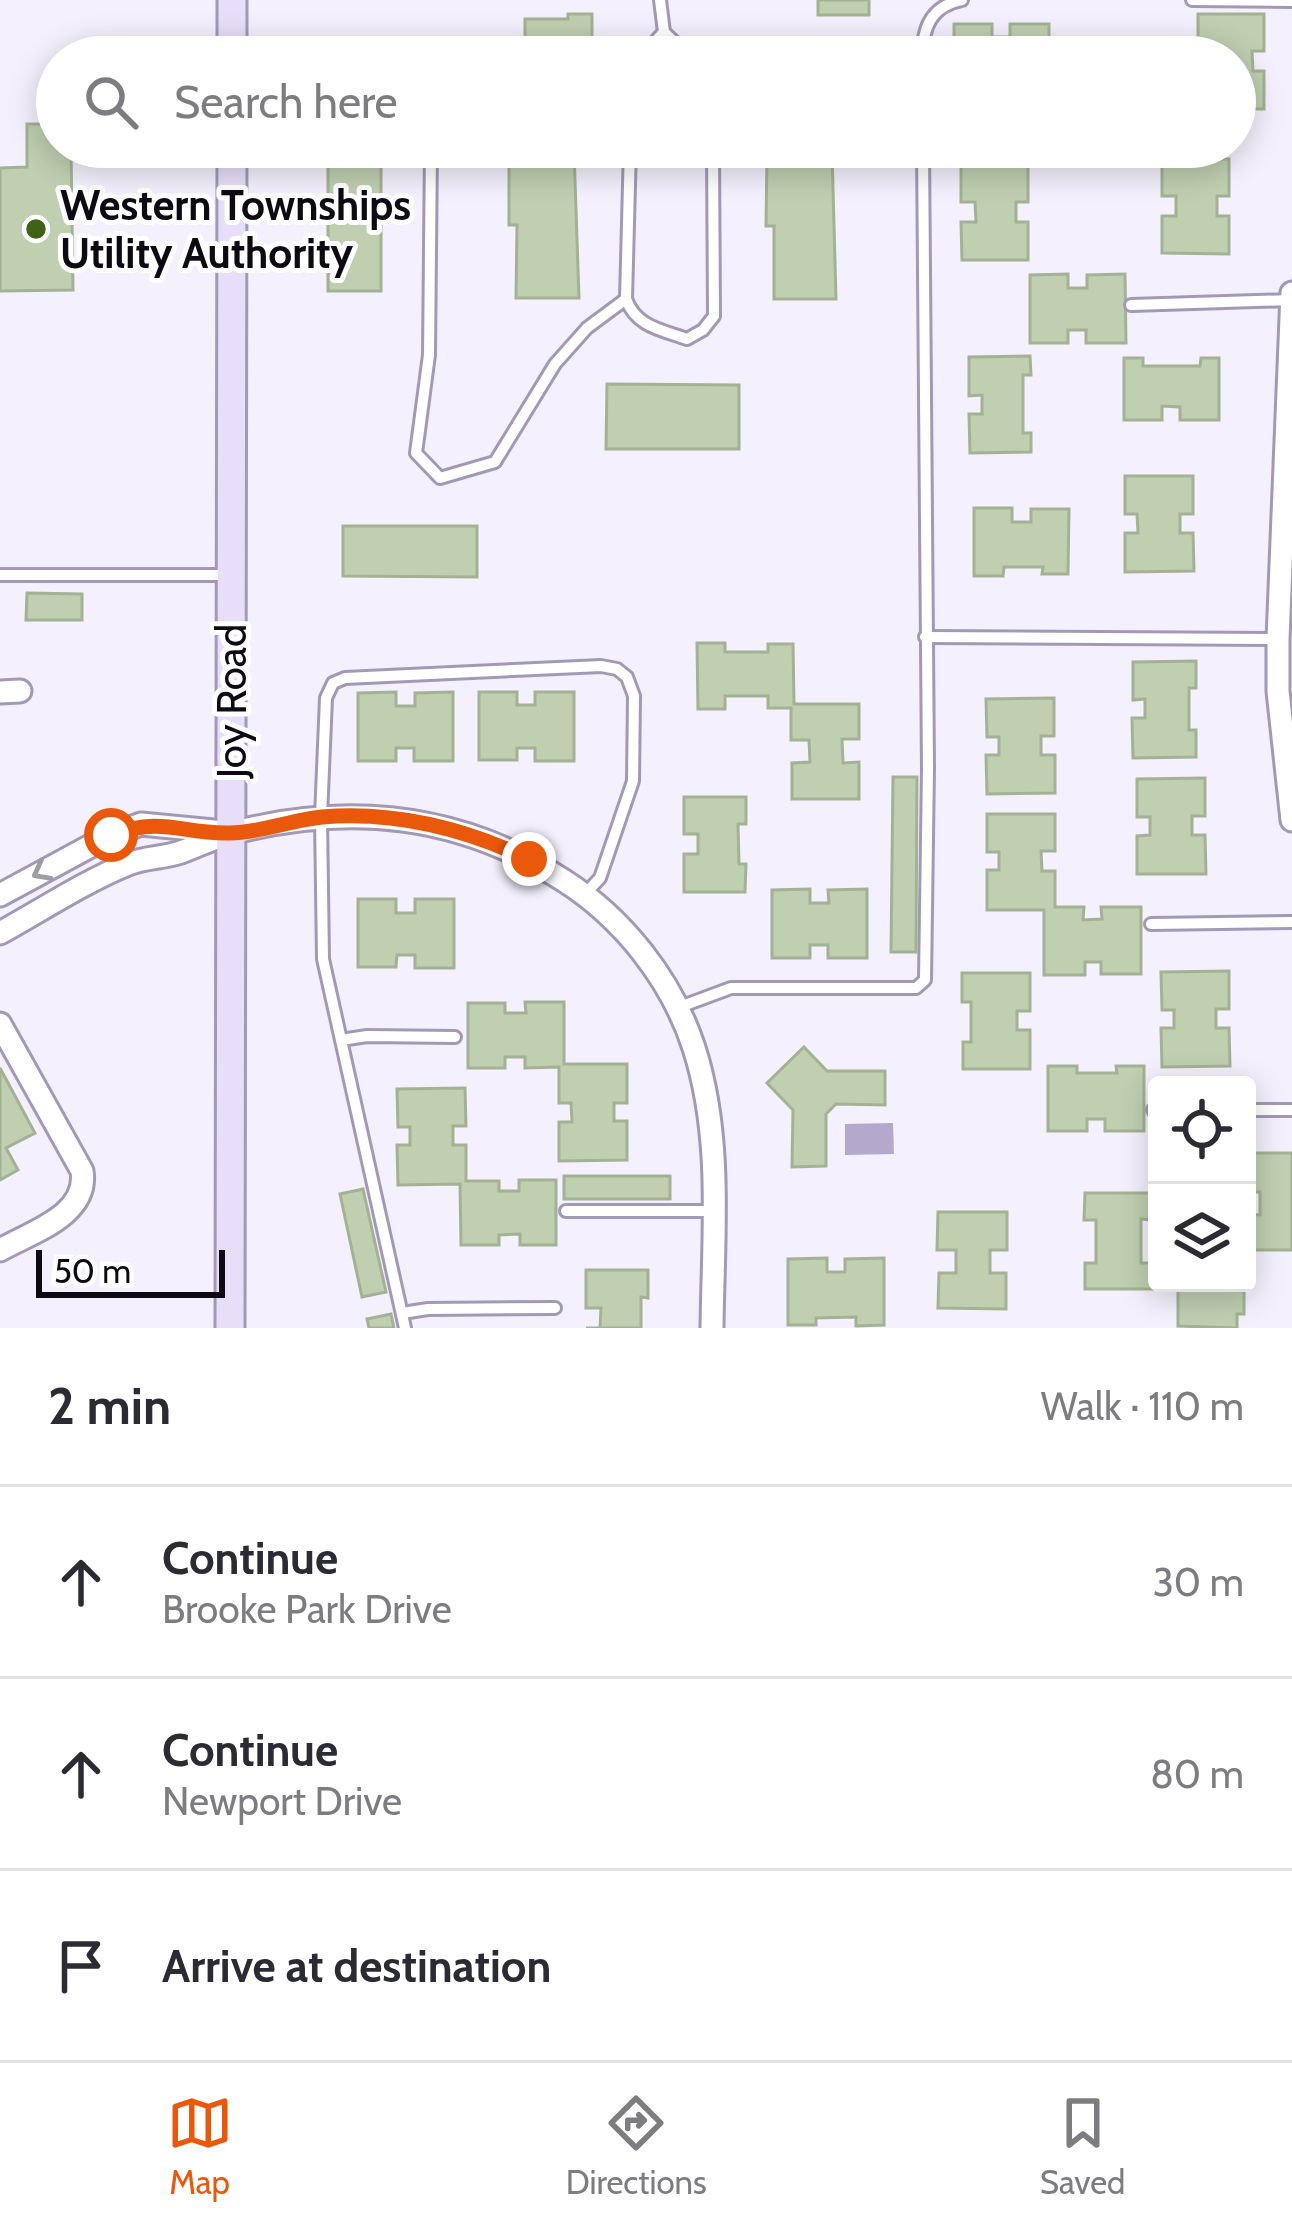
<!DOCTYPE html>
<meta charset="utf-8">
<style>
body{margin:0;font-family:Cabin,sans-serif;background:#f7f7f7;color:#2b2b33}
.controls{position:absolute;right:36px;bottom:36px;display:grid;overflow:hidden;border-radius:12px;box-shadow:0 6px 30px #0003}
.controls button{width:108px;height:108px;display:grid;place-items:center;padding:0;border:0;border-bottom:3px solid #e1e1e2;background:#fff;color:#2b2b33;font:60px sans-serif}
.scale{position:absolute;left:36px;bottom:30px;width:189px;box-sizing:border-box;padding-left:12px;border:6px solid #0e0a14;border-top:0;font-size:33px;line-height:42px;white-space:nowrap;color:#0e0a14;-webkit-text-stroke:9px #fff;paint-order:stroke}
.stop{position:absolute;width:36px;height:36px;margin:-27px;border:9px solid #ea580c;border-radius:50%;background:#fff}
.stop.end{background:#ea580c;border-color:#fff;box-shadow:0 3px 12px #0008}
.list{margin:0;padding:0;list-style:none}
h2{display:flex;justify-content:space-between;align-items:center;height:156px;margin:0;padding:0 48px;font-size:51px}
h2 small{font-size:39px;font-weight:400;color:#7c7c81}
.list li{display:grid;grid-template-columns:78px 1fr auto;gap:36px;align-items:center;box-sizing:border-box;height:192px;padding:0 48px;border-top:3px solid #e1e1e2}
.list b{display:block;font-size:45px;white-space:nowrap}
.list p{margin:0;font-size:39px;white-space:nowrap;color:#7c7c81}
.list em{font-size:39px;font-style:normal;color:#7c7c81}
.icon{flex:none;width:66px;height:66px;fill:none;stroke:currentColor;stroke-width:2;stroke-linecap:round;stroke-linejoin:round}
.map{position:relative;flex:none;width:1292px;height:1328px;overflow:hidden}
.search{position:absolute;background:#fff;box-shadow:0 6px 30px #0003;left:36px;right:36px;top:36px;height:132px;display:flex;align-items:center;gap:30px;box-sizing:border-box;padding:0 42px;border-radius:66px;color:#7c7c81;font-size:45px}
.sheet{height:732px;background:#fff}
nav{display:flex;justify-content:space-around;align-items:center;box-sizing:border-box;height:168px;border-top:3px solid #e1e1e2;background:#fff;font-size:33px;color:#7c7c81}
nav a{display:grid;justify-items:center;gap:6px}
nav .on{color:#ea580c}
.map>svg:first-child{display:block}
</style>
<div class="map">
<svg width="1292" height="1328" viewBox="0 0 1292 1328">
<rect width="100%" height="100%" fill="#f4f0fd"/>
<path fill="#b4a8cc" d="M 893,1123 L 894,1154 L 845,1155 L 845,1124 Z"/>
<g fill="#bfcfb0" stroke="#a3b294" stroke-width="3">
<rect x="818" y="0" width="51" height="15"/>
<path d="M 568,14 L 592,14 L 592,50 L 525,50 L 525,19 L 568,19 Z"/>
<path d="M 1198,14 L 1264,14 L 1264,51 L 1252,51 L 1253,71 L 1264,71 L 1264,109 L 1235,109 L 1235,57 L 1212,57 L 1212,51 L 1198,51 Z"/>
<path d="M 954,24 L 992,24 L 992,37 L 1010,37 L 1010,24 L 1049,24 L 1049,57 L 954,57 Z"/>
<path d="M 27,124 L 57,124 L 57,147 L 71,147 L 73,290 L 0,291 L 0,168 L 27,167 Z"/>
<path d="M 509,150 L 574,151 L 579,298 L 516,298 L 517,225 L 509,225 Z"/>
<path d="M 767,151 L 832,152 L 836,299 L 774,299 L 774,226 L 766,226 Z"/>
<rect x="328" y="158" width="53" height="133"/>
<path d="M 1162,159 L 1229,159 L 1229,196 L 1217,196 L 1217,216 L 1229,216 L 1229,254 L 1162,253 L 1162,216 L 1176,216 L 1176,196 L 1162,196 Z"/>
<path d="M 961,165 L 1028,165 L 1028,202 L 1016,202 L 1016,222 L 1028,222 L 1028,260 L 962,260 L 961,222 L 976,222 L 975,202 L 961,202 Z"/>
<path d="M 1068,274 L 1068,288 L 1087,288 L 1087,275 L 1125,274 L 1126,343 L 1086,343 L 1086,330 L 1068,330 L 1068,343 L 1030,343 L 1030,275 Z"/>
<path d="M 1030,356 L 1031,375 L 1023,375 L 1023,433 L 1031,433 L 1031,452 L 970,453 L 969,414 L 982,414 L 982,395 L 969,396 L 969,357 Z"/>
<path d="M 1124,358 L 1143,358 L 1143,366 L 1200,366 L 1201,358 L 1219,358 L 1219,420 L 1180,420 L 1180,407 L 1162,406 L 1162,420 L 1124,420 Z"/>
<path d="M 607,384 L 739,385 L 739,449 L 606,449 Z"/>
<path d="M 1125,476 L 1193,476 L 1193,514 L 1180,514 L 1180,533 L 1193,533 L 1194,571 L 1125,572 L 1125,533 L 1138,533 L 1137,514 L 1125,514 Z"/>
<path d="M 974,508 L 1012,508 L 1012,522 L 1031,522 L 1031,509 L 1069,509 L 1068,574 L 1042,574 L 1043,567 L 1004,567 L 1003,576 L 974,576 Z"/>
<path d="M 343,526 L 477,526 L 477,577 L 343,576 Z"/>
<path d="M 27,593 L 82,594 L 82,620 L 26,620 Z"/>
<path d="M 697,643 L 725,643 L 725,652 L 768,652 L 768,644 L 793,644 L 794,704 L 859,704 L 859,739 L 842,739 L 843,763 L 859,762 L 859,799 L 792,799 L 792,763 L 810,762 L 809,740 L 791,740 L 791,708 L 768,708 L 768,696 L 725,696 L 725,709 L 698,709 Z"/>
<path d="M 1196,661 L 1196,688 L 1189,688 L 1189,730 L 1196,730 L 1196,757 L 1133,758 L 1132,718 L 1145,718 L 1145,699 L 1133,700 L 1133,662 Z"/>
<path d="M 396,692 L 396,706 L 415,706 L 415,693 L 453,692 L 453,761 L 414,761 L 414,748 L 396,748 L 396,761 L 358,761 L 358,693 Z"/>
<path d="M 479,692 L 517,692 L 517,705 L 535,705 L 535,692 L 574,692 L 574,761 L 535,761 L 535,748 L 517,748 L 517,760 L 479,760 Z"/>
<path d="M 1054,698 L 1054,736 L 1041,736 L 1041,755 L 1055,755 L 1055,793 L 987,794 L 986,755 L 999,755 L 999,737 L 987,737 L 986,699 Z"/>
<path d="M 893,777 L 917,777 L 916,952 L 891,952 Z"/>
<path d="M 1205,778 L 1205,816 L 1192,816 L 1192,835 L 1205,835 L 1206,874 L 1137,874 L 1137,836 L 1150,835 L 1150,817 L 1137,817 L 1137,779 Z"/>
<path d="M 684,797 L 746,797 L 746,824 L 738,824 L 739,864 L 746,864 L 745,892 L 684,892 L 684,854 L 698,854 L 698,834 L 684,834 Z"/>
<path d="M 987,814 L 1055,814 L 1055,851 L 1041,851 L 1042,871 L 1055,871 L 1055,907 L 1084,907 L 1083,920 L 1102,919 L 1101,907 L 1141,907 L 1141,974 L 1101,974 L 1101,962 L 1085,962 L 1085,975 L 1044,975 L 1044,910 L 987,910 L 987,870 L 999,870 L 999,852 L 987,852 Z"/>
<path d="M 810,889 L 810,903 L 829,903 L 828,890 L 867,889 L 867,958 L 828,958 L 828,945 L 810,945 L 810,958 L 772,958 L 772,890 Z"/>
<path d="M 358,899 L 396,899 L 396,913 L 415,913 L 415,899 L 454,899 L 454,968 L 415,968 L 415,955 L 397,955 L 396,967 L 358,967 Z"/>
<path d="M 1229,971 L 1229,1009 L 1216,1009 L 1216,1028 L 1229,1028 L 1230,1066 L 1162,1067 L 1161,1028 L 1174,1028 L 1174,1010 L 1162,1010 L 1161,972 Z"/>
<path d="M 962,973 L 1030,973 L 1030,1011 L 1017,1011 L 1017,1030 L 1030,1030 L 1030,1069 L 963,1069 L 963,1042 L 971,1042 L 971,1002 L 962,1002 Z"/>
<path d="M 525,1002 L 564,1002 L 564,1064 L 627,1064 L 627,1103 L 614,1103 L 614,1121 L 627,1121 L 627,1160 L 559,1161 L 559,1122 L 572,1122 L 571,1103 L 559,1103 L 559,1067 L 525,1068 L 525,1057 L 505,1057 L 505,1068 L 468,1068 L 468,1003 L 505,1003 L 505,1013 L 526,1013 Z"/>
<path d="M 804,1047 L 827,1071 L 885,1071 L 885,1105 L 836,1104 L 826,1114 L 826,1166 L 792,1167 L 793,1110 L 767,1083 Z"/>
<path d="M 1048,1066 L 1077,1066 L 1077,1073 L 1117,1073 L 1116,1066 L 1144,1066 L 1144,1131 L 1105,1131 L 1105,1119 L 1087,1119 L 1087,1131 L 1048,1131 Z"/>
<path d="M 0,1068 L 35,1133 L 6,1148 L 18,1170 L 0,1180 Z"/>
<path d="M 465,1088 L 466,1126 L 453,1126 L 453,1145 L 466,1145 L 466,1181 L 499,1181 L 499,1191 L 519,1191 L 519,1180 L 556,1180 L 556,1245 L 520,1245 L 520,1234 L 499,1235 L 499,1245 L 461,1245 L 460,1184 L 398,1185 L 397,1145 L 410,1145 L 410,1127 L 398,1127 L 397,1089 Z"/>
<path d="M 1247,1153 L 1292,1153 L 1292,1250 L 1247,1250 L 1247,1214 L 1260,1215 L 1260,1192 L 1247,1192 Z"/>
<rect x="564" y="1176" width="106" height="23"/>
<path d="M 363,1189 L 386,1292 L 362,1297 L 340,1194 Z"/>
<path d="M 1085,1193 L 1153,1193 L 1152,1220 L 1141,1219 L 1141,1263 L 1153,1263 L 1153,1289 L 1085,1289 L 1085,1263 L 1096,1263 L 1096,1220 L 1084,1220 Z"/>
<path d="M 938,1212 L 1007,1212 L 1007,1250 L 990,1250 L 990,1273 L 1006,1273 L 1006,1309 L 938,1308 L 939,1273 L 956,1273 L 956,1250 L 937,1250 Z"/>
<path d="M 827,1258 L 827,1272 L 845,1272 L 845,1259 L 884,1258 L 884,1325 L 856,1326 L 856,1317 L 816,1318 L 816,1325 L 788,1325 L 788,1259 Z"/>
<path d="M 586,1270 L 648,1270 L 648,1298 L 641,1297 L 641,1328 L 586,1328 L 600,1328 L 601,1308 L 586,1308 Z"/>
<path d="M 1178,1286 L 1244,1286 L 1244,1314 L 1237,1314 L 1237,1328 L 1178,1326 Z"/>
<path d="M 391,1314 L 394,1328 L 369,1328 L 367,1319 Z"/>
</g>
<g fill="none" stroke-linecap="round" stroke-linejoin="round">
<defs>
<g id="lane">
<path d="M 660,0 L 664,32 L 690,57"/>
<path d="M 1192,0 L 1292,1"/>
<path d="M 641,57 L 664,32"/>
<path d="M 923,57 C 922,28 931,6 962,0"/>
<path d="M 431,147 L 429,355 L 416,453 L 440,478 L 495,462 L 555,364 L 587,328 L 626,299"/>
<path d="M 630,147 L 626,299 C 636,327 662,330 687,339 L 703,330 L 714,316 L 713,147"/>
<path d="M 1131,305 L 1292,300"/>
<path d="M 0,575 L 228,575"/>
<path d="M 925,637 L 1278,639"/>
<path d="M 1151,924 L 1292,922"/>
<path d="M 677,1008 L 731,988 L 916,988 L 925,980 L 928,768 L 923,147"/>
<path d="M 341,1040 L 367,1036 L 455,1037"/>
<path d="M 1153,1110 L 1157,1110"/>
<path d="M 1247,1110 L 1292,1110"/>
<path d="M 566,1211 L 713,1211"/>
<path d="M 402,1313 L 428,1309 L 555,1308"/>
<path d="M 405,1328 L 323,959 L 321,817 L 326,698 L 333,683 L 345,678 L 601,666 L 617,669 L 627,677 L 634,696 L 633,781 L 600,878 L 585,894"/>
</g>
<g id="street">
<path d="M 1292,293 L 1278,639 L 1278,691 L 1292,820"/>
<path d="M 0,692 L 20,691"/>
<path d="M 0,895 L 111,835 L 141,824 L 224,832"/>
<path d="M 0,933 C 42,910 84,882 128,864 C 145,857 164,858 181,852 C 198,846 215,837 232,833 C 350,802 460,814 563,880 C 623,918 672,980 694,1048 C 723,1138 713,1235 712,1328"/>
<path d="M 0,1024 L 82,1171 C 89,1215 32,1232 0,1250"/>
</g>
<g id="secondary">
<path d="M 232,0 L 232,57"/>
<path d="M 230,1328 L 232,147"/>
</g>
</defs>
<use href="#lane" stroke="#a399b7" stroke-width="16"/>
<use href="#street" stroke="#a399b7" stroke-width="27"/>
<use href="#secondary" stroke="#a399b7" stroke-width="33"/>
<use href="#lane" stroke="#fff" stroke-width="10"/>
<use href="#street" stroke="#fff" stroke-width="21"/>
<use href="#secondary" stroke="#e8def9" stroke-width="27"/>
</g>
<defs><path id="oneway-chevron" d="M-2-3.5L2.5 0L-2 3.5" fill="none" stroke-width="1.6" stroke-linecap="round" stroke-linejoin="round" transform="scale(3)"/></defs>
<use stroke="#9f9da1" href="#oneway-chevron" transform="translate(41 872) rotate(152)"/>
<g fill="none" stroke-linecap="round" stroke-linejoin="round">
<path stroke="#ea580c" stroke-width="15" d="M 111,835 C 166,816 178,834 230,833 C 260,833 291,820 322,817 C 395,811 463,828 529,859"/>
</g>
<circle fill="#416115" stroke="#fff" stroke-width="4.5" cx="36" cy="229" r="12"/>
<g text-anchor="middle" stroke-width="10" stroke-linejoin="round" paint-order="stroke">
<g font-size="42" font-weight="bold" fill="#0e0a14" stroke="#fff" text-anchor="start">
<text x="60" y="220">Western Townships<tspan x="60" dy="48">Utility Authority</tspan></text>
</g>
<g font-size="42" fill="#0e0a14" stroke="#fff">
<text transform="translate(231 701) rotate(-90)" y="15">Joy Road</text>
</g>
</g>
</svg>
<div class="controls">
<button><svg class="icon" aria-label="locate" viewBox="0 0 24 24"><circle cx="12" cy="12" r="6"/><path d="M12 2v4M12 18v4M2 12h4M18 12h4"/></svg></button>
<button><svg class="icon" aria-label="layers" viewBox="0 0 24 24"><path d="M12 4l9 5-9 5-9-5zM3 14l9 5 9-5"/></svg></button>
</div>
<div class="scale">50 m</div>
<div class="stop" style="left:111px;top:835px"></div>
<div class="stop end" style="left:529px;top:859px"></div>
<div class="search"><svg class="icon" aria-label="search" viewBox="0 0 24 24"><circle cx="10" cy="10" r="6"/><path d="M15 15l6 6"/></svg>Search here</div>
</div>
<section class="sheet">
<h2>2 min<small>Walk · 110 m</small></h2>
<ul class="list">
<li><svg class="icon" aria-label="ahead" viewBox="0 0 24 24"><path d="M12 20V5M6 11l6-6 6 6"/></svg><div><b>Continue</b><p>Brooke Park Drive</p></div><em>30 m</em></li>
<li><svg class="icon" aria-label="ahead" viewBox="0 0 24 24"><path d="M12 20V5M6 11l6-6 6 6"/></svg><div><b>Continue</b><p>Newport Drive</p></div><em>80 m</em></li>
<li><svg class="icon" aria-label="arrive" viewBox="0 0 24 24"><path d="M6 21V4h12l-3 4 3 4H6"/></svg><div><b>Arrive at destination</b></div></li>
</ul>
</section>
<nav>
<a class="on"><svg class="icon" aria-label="map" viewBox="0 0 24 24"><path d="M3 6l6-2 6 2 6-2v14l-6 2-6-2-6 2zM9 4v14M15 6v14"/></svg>Map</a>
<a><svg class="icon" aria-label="directions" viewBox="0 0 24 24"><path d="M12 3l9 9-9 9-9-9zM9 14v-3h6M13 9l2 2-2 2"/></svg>Directions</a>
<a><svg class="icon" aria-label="saved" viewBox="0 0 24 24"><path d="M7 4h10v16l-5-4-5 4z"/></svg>Saved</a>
</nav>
